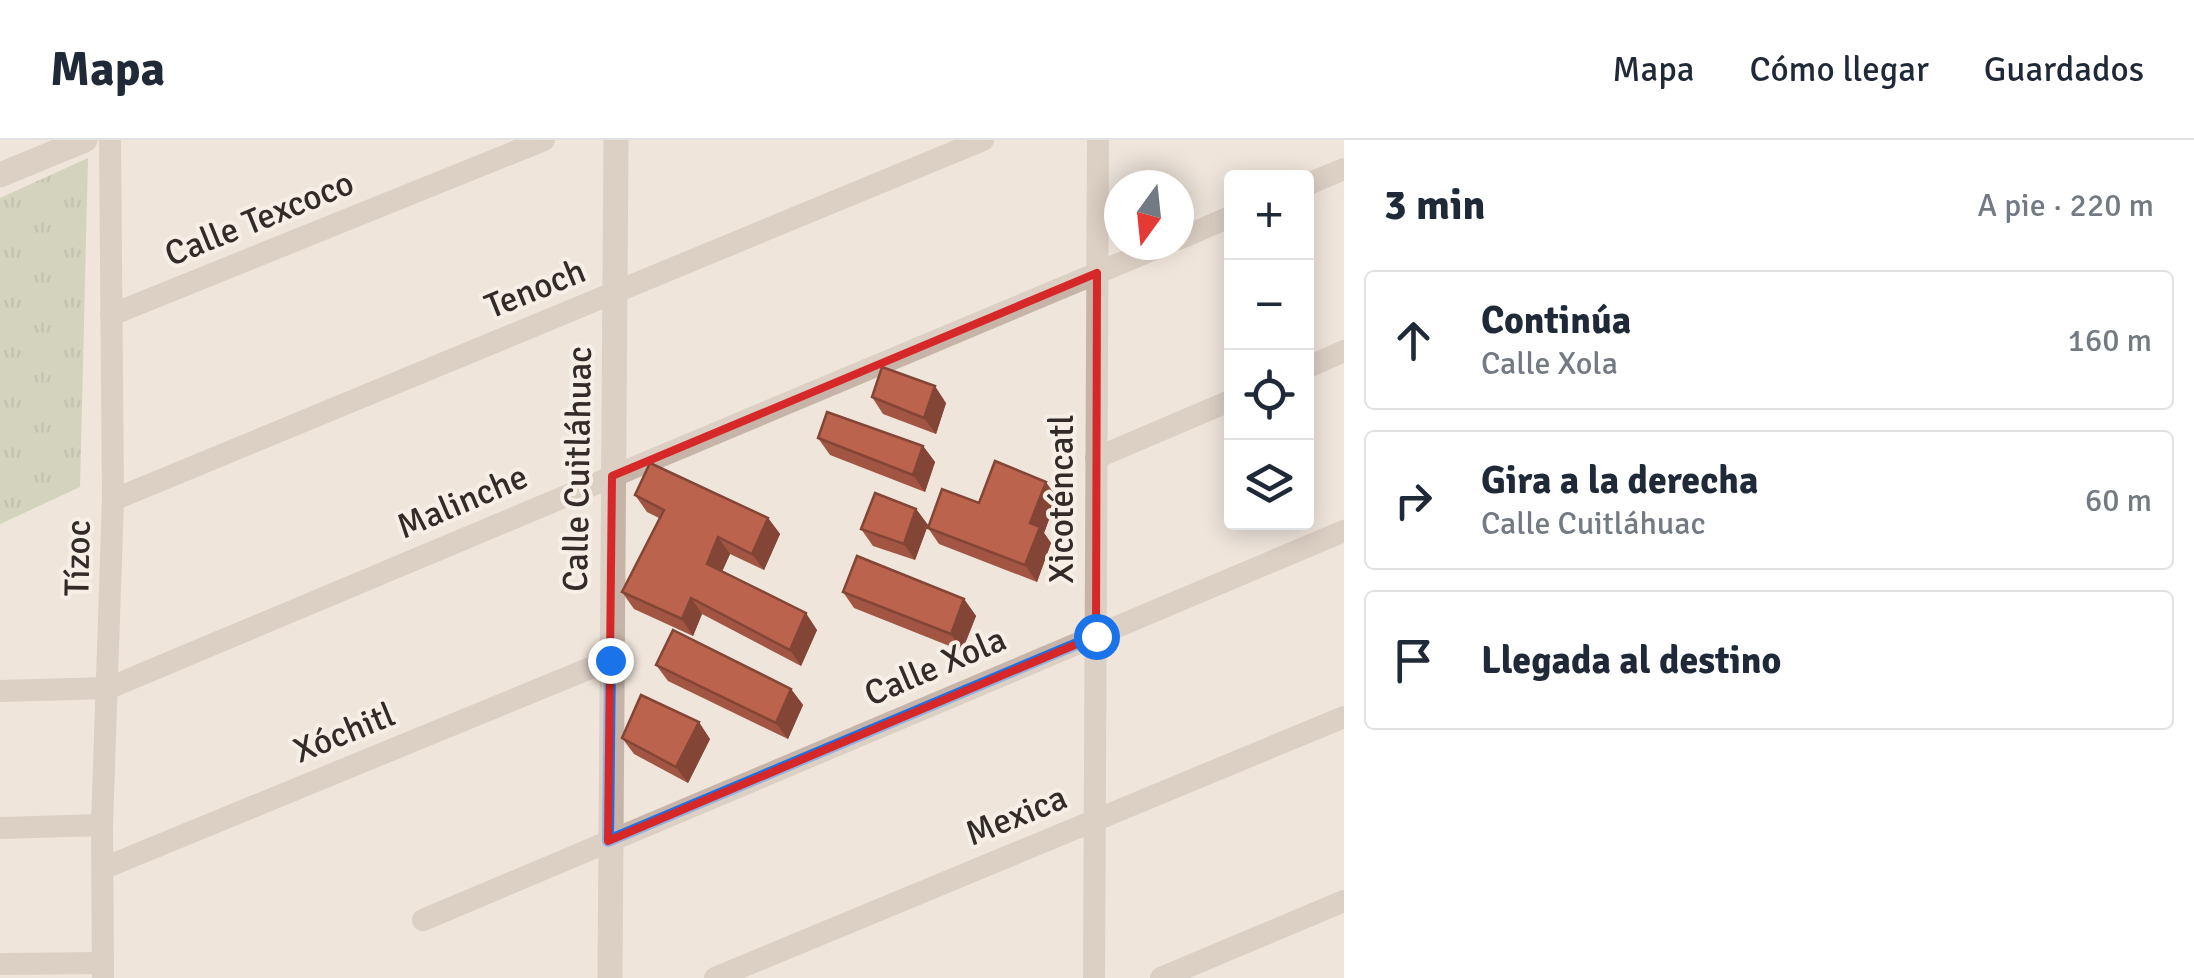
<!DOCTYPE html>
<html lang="es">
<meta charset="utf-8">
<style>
body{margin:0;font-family:Signika,sans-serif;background:#f6f6f7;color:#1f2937}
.controls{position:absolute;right:30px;top:30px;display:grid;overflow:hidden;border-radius:10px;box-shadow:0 5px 25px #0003}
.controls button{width:90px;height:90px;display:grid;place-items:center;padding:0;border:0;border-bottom:2px solid #e0e1e3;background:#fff;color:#1f2937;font:50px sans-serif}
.compass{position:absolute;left:1104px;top:30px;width:90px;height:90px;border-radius:50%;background:#fff;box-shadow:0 5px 25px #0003;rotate:195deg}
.stop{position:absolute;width:30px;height:30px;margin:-22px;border:8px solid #1a73e8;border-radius:50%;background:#fff}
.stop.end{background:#1a73e8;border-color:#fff;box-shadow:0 2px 10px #0008}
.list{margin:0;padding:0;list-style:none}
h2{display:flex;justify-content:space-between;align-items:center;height:130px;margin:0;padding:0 40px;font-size:42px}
h2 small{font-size:32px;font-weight:400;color:#747a83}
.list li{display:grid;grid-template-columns:65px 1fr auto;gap:30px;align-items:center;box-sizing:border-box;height:140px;margin:0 20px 20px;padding:0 20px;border:2px solid #e0e1e3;border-radius:10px}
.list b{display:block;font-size:38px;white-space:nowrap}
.list p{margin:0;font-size:32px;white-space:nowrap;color:#747a83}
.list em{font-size:32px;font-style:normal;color:#747a83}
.icon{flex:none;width:55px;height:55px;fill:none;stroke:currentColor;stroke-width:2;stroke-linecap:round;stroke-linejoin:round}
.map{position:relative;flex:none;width:1344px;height:838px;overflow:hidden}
header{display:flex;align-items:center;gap:60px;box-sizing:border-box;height:140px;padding:0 50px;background:#fff;border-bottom:2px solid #e0e1e3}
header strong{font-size:48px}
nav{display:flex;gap:55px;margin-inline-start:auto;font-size:35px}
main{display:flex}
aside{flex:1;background:#fff}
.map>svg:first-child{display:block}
</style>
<header>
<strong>Mapa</strong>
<nav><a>Mapa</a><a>Cómo llegar</a><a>Guardados</a></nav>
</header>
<main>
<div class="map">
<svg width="1344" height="838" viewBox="0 0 1344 838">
<defs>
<pattern id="grass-tufts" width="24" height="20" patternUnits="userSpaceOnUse" patternTransform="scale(2.5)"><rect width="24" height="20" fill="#b3bd9c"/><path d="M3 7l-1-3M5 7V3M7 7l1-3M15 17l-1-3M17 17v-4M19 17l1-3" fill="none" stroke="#929a7f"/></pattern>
</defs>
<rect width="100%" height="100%" fill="#efe5db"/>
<path fill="url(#grass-tufts)" d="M 88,18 L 80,347 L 0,384 L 0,58 Z"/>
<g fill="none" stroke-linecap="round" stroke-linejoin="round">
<g stroke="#c6b4a8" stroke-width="22">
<path d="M 1306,45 L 1344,29"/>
<path d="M 1179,99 L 1232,76"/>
<path d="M 111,175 L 544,0"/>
<path d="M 1306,228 L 1344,211"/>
<path d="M 1096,318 L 1232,260"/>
<path d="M 113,360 L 983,0"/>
<path d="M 0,551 L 109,548 L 1164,105"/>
<path d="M 0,688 L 102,685"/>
<path d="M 104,728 L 610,520"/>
<path d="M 423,780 L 1344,391"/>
<path d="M 0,824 L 103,823"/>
<path d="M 103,838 L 102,685 L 113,360 L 110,0"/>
<path d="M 715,838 L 1344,577"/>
<path d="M 1094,838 L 1098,0"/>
<path d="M 1161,838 L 1344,761"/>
</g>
<g stroke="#c6b4a8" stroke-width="25">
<path d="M 0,35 L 85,0"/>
<path d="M 610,838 L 616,0"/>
</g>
</g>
<g fill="#a15542">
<path d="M 872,257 L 946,263 L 936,294 L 883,274 Z"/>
<path d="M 818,298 L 923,306 L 935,322 L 925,352 L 830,315 Z"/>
<path d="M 635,355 L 768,378 L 780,394 L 764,430 L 730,414 L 722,432 L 817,490 L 801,526 L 702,474 L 693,496 L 634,469 L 622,452 L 659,378 L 647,372 Z"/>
<path d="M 1057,358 L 1044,393 L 1051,403 L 1037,442 L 939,404 L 928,388 L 979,363 Z"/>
<path d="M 916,369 L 928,385 L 915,420 L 873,406 L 861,389 Z"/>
<path d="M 843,452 L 964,459 L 976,476 L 962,511 L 854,468 Z"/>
<path d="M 656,525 L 791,549 L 803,565 L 788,599 L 668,541 Z"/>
<path d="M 622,598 L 710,599 L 688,643 L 634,614 Z"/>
</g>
<g fill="#834536">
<path d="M 935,246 L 946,263 L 936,294 L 924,278 Z"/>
<path d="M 923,306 L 935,322 L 925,352 L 913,335 Z"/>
<path d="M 1046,342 L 1057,358 L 1044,393 L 1051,403 L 1037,442 L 1025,425 L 1030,383 Z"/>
<path d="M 916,369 L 928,385 L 915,420 L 904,404 Z"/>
<path d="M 768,378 L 780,394 L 764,430 L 752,414 Z"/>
<path d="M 718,397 L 730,414 L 718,440 L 707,424 Z"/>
<path d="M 691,458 L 702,474 L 693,496 L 682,479 Z"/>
<path d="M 964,459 L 976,476 L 962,511 L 951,494 Z"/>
<path d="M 806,473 L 817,490 L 801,526 L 790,510 Z"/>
<path d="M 791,549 L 803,565 L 788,599 L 776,583 Z"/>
<path d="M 699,582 L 710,599 L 688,643 L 676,627 Z"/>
</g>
<g fill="#bb634d" stroke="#834536" stroke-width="2.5">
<path d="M 882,227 L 935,246 L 924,278 L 872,257 Z"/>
<path d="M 827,272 L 923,306 L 913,335 L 818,298 Z"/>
<path d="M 995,321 L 1046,342 L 1030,383 L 1040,387 L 1025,425 L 928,388 L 942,349 L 979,363 Z"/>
<path d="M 650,323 L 768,378 L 752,414 L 718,397 L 707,424 L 806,473 L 790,510 L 691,458 L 682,479 L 622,452 L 664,370 L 635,355 Z"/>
<path d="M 875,353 L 916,369 L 904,404 L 861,389 Z"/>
<path d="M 857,416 L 964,459 L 951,494 L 843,452 Z"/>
<path d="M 673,490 L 791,549 L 776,583 L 656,525 Z"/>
<path d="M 641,555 L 699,582 L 676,627 L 622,598 Z"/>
</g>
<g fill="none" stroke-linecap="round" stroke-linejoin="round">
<path stroke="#1a73e8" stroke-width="12" d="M 610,520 L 608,701 L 1096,496"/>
</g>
<path d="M0 0H1344V838H0ZM 1097,133 L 1096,496 L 608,701 L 612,336 Z" fill="#efe5db" fill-opacity=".55" fill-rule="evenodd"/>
<path fill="none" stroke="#d62828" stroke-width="8" stroke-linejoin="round" d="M 1097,133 L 1096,496 L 608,701 L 612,336 Z"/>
<g text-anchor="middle" stroke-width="8" stroke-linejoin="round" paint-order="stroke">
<g font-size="35" fill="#332b27" stroke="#f7efe6">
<text transform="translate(259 78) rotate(-22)" y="12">Calle Texcoco</text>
<text transform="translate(535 148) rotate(-22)" y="12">Tenoch</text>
<text transform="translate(577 329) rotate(-89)" y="12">Calle Cuitláhuac</text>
<text transform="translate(1061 359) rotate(-90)" y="12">Xicoténcatl</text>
<text transform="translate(462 361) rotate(-23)" y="12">Malinche</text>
<text transform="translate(77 418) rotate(-89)" y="12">Tízoc</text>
<text transform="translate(935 526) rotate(-23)" y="12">Calle Xola</text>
<text transform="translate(344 592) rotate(-22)" y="12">Xóchitl</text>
<text transform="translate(1016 675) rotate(-22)" y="12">Mexica</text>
</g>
</g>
</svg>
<div class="controls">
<button>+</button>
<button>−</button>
<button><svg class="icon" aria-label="locate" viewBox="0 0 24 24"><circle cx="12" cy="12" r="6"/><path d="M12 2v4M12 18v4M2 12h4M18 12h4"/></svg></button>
<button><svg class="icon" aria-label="layers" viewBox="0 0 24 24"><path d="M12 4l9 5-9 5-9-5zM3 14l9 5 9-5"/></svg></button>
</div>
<svg class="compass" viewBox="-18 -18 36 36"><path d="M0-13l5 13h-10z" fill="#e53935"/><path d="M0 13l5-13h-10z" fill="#747a83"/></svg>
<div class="stop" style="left:1096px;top:496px"></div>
<div class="stop end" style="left:610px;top:520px"></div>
</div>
<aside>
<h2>3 min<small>A pie · 220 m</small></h2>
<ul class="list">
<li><svg class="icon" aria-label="ahead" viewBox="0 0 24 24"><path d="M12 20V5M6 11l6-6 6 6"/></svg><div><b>Continúa</b><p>Calle Xola</p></div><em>160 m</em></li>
<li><svg class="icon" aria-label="right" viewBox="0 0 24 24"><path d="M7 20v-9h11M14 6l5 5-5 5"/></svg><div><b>Gira a la derecha</b><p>Calle Cuitláhuac</p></div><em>60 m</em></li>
<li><svg class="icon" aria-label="arrive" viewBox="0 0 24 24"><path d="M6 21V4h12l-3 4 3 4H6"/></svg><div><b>Llegada al destino</b></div></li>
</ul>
</aside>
</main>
